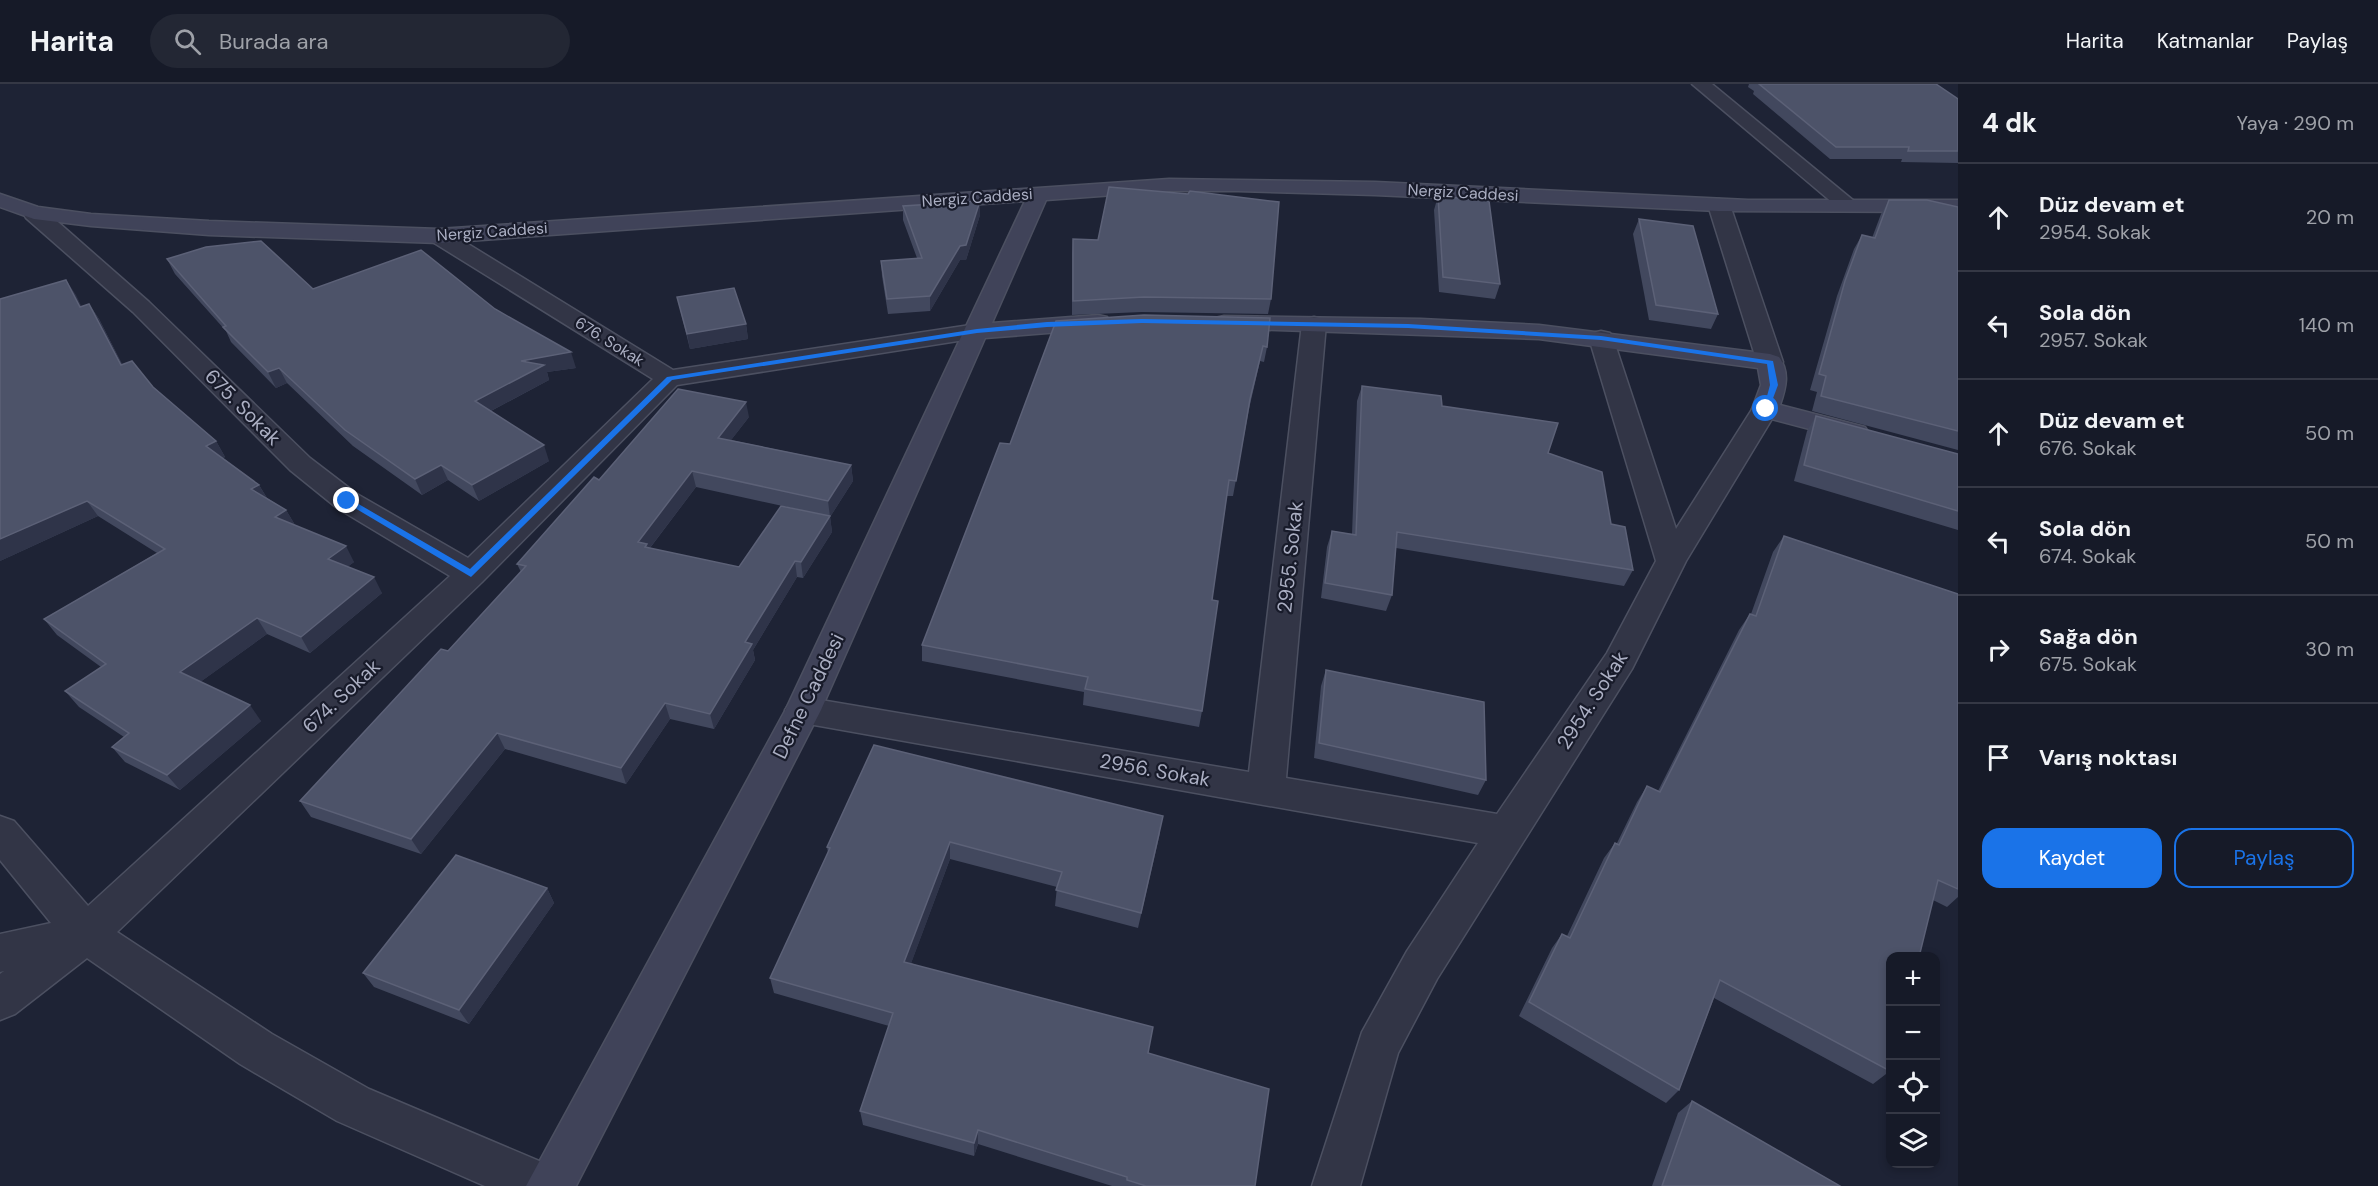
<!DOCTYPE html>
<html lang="tr">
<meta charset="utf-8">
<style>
body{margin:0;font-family:"DM Sans",sans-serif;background:#232734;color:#f1f3f6}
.controls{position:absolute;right:18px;bottom:18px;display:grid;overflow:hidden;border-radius:12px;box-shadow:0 3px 9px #0003}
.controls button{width:54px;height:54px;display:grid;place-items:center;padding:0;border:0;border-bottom:2px solid #353845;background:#161a28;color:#f1f3f6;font:30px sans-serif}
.stop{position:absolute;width:18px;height:18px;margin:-14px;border:4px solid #1a73e8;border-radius:50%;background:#fff}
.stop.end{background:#1a73e8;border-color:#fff;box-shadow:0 2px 6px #0008}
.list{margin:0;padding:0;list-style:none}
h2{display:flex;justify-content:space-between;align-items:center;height:78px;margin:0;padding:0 24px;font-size:26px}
h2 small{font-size:20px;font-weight:400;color:#9ea1a8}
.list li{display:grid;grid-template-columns:39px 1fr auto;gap:18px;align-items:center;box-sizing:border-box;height:108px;padding:0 24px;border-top:2px solid #353845}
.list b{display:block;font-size:22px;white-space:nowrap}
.list p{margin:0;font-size:20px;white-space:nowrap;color:#9ea1a8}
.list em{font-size:20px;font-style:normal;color:#9ea1a8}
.actions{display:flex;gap:12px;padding:18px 24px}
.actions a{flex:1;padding:14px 0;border:2px solid #1a73e8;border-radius:18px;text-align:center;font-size:21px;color:#1a73e8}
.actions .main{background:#1a73e8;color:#fff}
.icon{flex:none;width:33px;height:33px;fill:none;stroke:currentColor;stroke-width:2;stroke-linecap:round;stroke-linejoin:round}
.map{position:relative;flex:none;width:1958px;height:1102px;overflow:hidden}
header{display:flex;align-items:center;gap:36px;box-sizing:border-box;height:84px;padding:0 30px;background:#161a28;border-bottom:2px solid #353845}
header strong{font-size:28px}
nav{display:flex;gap:33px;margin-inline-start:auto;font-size:21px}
.search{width:420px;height:54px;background:#232734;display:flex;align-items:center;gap:15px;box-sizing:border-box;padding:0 21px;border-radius:33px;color:#9ea1a8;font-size:22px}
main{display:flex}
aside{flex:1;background:#161a28}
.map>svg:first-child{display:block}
</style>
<header>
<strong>Harita</strong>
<div class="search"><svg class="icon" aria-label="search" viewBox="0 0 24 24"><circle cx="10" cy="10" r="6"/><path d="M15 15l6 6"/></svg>Burada ara</div>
<nav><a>Harita</a><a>Katmanlar</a><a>Paylaş</a></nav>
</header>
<main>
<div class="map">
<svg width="1958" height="1102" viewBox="0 0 1958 1102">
<rect width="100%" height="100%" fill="#1e2335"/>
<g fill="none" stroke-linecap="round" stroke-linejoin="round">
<defs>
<g id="street">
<path d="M 1692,0 L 1712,0 L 1854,117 L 1858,121 L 1854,125 L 1840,125 Z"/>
<path d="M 1719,115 L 1726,117 L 1730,121 L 1783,278 L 1779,283 L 1770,286 L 1761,283 L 1757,278 L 1708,121 L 1712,117 Z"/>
<path d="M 34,123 L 42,124 L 149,218 L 310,374 L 357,410 L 468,474 L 653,295 L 431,157 L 428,152 L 431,147 L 447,147 L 673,286 L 977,240 L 986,242 L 989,247 L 986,252 L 977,254 L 677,301 L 482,498 L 117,848 L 272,950 L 369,1005 L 558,1085 L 565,1102 L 485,1102 L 337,1037 L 240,980 L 87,874 L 15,930 L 0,936 L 0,890 L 4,887 L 0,888 L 0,850 L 51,839 L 0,776 L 0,732 L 14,737 L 88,822 L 450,492 L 337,424 L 290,386 L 133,228 L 26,134 L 23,129 L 26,124 Z"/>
<path d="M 1314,233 L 1323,235 L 1326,240 L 1286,694 L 1497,730 L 1607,569 L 1656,477 L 1589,254 L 1592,249 L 1601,247 L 1610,249 L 1613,254 L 1676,445 L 1756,319 L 1765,317 L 1774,319 L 1778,325 L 1686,477 L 1632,585 L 1437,895 L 1398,969 L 1360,1102 L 1312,1102 L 1362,948 L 1407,867 L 1478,759 L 803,639 L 791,635 L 785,626 L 791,617 L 803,613 L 1249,688 L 1302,240 L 1305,235 Z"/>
</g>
<g id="secondary">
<path d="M 1169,95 L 1375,98 L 1748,116 L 1958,116 L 1958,128 L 1718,127 L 1375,111 L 1238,107 L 1169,107 L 1046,116 L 992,239 L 1098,231 L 1107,233 L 1110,238 L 1107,243 L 1098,245 L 985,254 L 821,626 L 576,1102 L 526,1102 L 786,625 L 1025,117 L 439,159 L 209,151 L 91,142 L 34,135 L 0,123 L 0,110 L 38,123 L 91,130 L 209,137 L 439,145 Z"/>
<path d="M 1224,232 L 1421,235 L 1539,241 L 1770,270 L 1779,273 C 1790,288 1786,304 1780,321 L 1865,343 L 1869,349 L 1865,355 L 1855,357 L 1756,331 L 1752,325 L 1761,301 L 1758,284 L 1539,255 L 1215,244 L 1212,239 L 1215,234 Z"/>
</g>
</defs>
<use href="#street" stroke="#4c5061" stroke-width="3"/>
<use href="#secondary" stroke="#4c5061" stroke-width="3"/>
<use href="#street" fill="#323546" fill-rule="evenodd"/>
<use href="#secondary" fill="#404359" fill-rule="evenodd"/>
</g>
<g fill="#42485e" fill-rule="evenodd">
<path d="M 1749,0 L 1936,0 L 1958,15 L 1958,79 L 1901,78 L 1902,75 L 1830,75 L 1753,10 L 1754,7 L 1748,3 Z"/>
<path d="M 1438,112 L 1500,200 L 1495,215 L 1439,208 L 1434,126 Z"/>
<path d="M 1889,116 L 1958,123 L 1958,366 L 1812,327 L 1817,308 L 1810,306 L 1837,212 L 1854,165 L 1862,151 L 1872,154 L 1881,130 Z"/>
<path d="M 903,122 L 980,131 L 966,176 L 960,176 L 930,227 L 888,230 L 882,192 L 881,177 L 917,174 L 903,136 Z"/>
<path d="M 1639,135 L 1718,230 L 1711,245 L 1649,236 L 1633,150 Z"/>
<path d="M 1073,155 L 1271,215 L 1268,230 L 1142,228 L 1072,231 L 1072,169 Z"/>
<path d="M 167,175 L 313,205 L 495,225 L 576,284 L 547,288 L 549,296 L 491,327 L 549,377 L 479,417 L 448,396 L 422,411 L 353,362 L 287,299 L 276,304 L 231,258 L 226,247 L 175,190 Z"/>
<path d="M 66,196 L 81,223 L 89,220 L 99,235 L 122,280 L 153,303 L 216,357 L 225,373 L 223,374 L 259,401 L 267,414 L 286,426 L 295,441 L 354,478 L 347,483 L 382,509 L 310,569 L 267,550 L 200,598 L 261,637 L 180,706 L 125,678 L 112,663 L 124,653 L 79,623 L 65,607 L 101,583 L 57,551 L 44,535 L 157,469 L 98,432 L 0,477 L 0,215 Z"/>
<path d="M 677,213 L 746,240 L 748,255 L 690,265 Z"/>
<path d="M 1056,237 L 1267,263 L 1264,278 L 1260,277 L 1249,325 L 1233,412 L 1227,412 L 1212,516 L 1202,627 L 1199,643 L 1083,621 L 1084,608 L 922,577 L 922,561 L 1010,360 Z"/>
<path d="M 1362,302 L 1442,322 L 1548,369 L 1611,440 L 1633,486 L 1624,502 L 1396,464 L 1392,511 L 1386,527 L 1321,514 L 1327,463 L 1332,447 L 1352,450 L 1357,317 Z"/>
<path d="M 1816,332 L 1958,370 L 1958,446 L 1794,397 L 1807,347 Z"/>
<path d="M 749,333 L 731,356 L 851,381 L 853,397 L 830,433 L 832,448 L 803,494 L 797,493 L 753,566 L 755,576 L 714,645 L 670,635 L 626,700 L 505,665 L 421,770 L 311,733 L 300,717 L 448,567 L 521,488 L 517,480 L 599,396 ZM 696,403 L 801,426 L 739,483 L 650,464 Z"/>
<path d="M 1784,452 L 1958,510 L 1958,813 L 1947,823 L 1933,816 L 1890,987 L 1873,1000 L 1714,914 L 1679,1006 L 1666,1019 L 1519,932 L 1552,864 L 1562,850 L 1567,852 L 1604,774 L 1615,759 L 1617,759 L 1637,718 L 1647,702 L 1658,707 L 1739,546 L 1750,530 L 1751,530 L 1773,468 Z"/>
<path d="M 1326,586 L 1486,696 L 1478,711 L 1314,674 L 1321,602 Z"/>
<path d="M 1160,749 L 1138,844 L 1055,822 L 1057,803 L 950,775 L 911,879 L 1148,969 L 1255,1102 L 1112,1102 L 978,1060 L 974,1072 L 863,1041 L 860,1027 L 889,942 L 774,909 L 770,894 L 828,769 L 827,763 Z"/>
<path d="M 547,804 L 554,819 L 469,940 L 374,903 L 363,889 Z"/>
<path d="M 1692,1017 L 1840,1102 L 1652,1102 L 1678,1029 Z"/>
</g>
<g fill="#2f3449">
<path d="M 980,117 L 980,131 L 966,176 L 960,176 L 930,227 L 930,212 Z"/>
<path d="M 66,196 L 76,211 L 89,238 L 80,223 Z"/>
<path d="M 89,220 L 99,235 L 130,296 L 121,281 Z"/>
<path d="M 746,240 L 748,255 L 690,265 L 687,250 Z"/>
<path d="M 571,268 L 576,284 L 547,288 L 549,296 L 481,332 L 475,317 L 521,277 Z"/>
<path d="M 279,284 L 287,299 L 276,304 L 268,288 Z"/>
<path d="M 746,318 L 749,333 L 721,369 L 718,354 Z"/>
<path d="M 216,357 L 225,373 L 216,378 L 206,362 Z"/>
<path d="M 544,361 L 549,377 L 479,417 L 472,401 Z"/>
<path d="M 441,381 L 448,396 L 422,411 L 415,395 Z"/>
<path d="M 851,381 L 853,397 L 830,433 L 828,417 Z"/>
<path d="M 692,387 L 696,403 L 649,465 L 638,458 Z"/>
<path d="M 259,401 L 268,416 L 251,405 Z"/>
<path d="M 87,417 L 98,432 L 0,477 L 0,455 Z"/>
<path d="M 286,426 L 295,441 L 275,433 Z"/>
<path d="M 830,432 L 832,448 L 803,494 L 801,478 Z"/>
<path d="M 346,462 L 354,478 L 337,491 L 328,475 Z"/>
<path d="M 795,477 L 797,493 L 753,566 L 755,576 L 714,645 L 710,630 L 745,558 Z"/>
<path d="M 374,493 L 382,509 L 310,569 L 301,553 Z"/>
<path d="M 257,534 L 267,550 L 192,604 L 180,588 Z"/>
<path d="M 665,619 L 670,635 L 626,700 L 621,684 Z"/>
<path d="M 250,621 L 261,637 L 180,706 L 167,691 Z"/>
<path d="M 497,649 L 505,665 L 421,770 L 411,755 Z"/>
<path d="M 950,758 L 950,775 L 906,893 L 904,878 Z"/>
<path d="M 547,804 L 554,819 L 469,940 L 459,926 Z"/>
<path d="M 978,1046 L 978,1060 L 974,1072 L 974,1059 Z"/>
</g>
<g fill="#4d5369" stroke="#5c6177" stroke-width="1.5">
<path d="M 1759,0 L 1936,0 L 1958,15 L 1958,67 L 1908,67 L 1909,63 L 1836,63 Z"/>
<path d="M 1109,103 L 1188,110 L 1190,107 L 1279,118 L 1271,215 L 1144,213 L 1073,217 L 1073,155 L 1098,156 Z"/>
<path d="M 1438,112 L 1489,117 L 1500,200 L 1443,193 Z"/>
<path d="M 1889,116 L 1927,116 L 1958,123 L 1958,347 L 1821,312 L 1826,292 L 1819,290 L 1845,197 L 1862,151 L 1875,154 Z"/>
<path d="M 980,117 L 966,161 L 960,162 L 930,212 L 887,215 L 881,177 L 922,174 L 903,122 Z"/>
<path d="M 1639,135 L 1693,142 L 1718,230 L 1656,221 Z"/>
<path d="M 261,157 L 313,205 L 421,166 L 495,225 L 571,268 L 521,277 L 544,281 L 475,317 L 544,361 L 472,401 L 441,381 L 415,395 L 345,346 L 279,284 L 268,288 L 223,243 L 226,242 L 167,175 L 206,163 Z"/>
<path d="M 66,196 L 80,223 L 89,220 L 121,281 L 132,277 L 153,303 L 216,357 L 206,362 L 259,401 L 251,405 L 286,426 L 275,433 L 346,462 L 328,475 L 374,493 L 301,553 L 257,534 L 180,588 L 250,621 L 167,691 L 112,663 L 129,649 L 65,607 L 106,580 L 44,535 L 165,465 L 87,417 L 0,455 L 0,215 Z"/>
<path d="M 734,204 L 746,240 L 687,250 L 677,213 Z"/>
<path d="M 1144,231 L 1270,234 L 1267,263 L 1263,262 L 1250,315 L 1236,397 L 1229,396 L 1212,516 L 1218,517 L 1202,627 L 1085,605 L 1088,593 L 922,561 L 1000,359 L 1010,360 L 1056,237 Z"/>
<path d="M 1362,302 L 1441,312 L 1442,322 L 1558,339 L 1548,369 L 1602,388 L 1611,440 L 1625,443 L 1633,486 L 1397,448 L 1392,511 L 1325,499 L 1332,447 L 1356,451 Z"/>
<path d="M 678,305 L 746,318 L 718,354 L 851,381 L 828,417 L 692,387 L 638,458 L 647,460 L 645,463 L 739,483 L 781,422 L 830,432 L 801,478 L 795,477 L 745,558 L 752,560 L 710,630 L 665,619 L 621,684 L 497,649 L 411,755 L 300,717 L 441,565 L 448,567 L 526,482 L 517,480 L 594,393 L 599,396 Z"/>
<path d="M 1816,332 L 1958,370 L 1958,427 L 1804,381 Z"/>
<path d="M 1784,452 L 1958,510 L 1958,805 L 1938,796 L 1919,873 L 1890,873 L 1890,987 L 1720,896 L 1679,1006 L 1529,918 L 1562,850 L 1570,854 L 1615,759 L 1619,761 L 1647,702 L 1660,708 L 1750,530 L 1756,532 Z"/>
<path d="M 1326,586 L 1484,618 L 1486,696 L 1319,659 Z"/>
<path d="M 874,661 L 1163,732 L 1141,829 L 1056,806 L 1062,788 L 950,758 L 904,878 L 1153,943 L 1148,969 L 1269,1005 L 1255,1102 L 1146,1102 L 1127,1096 L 1127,1093 L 978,1046 L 974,1059 L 860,1027 L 893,929 L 770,894 L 830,764 L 827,763 Z"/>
<path d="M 456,771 L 547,804 L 459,926 L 363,889 Z"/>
<path d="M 1692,1017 L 1840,1102 L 1662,1102 Z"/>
</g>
<path fill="#1a73e8" d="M 1142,235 L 1408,240 L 1601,252 L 1773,277 L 1778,301 L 1769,325 L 1763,327 L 1770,301 L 1767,280 L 1601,256 L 1408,244 L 1142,239 L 1047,243 L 977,249 L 672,296 L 471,493 L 343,417 L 350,415 L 470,485 L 667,293 L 977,245 L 1047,238 Z"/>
<g text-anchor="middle" stroke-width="4.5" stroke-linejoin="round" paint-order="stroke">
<g font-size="16" fill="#abafc3" stroke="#181b2a">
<text transform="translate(1463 108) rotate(3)" y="6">Nergiz Caddesi</text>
<text transform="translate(977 113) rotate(-4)" y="6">Nergiz Caddesi</text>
<text transform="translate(492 147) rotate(-4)" y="6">Nergiz Caddesi</text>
<text transform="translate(610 257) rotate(32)" y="6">676. Sokak</text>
</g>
<g font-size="20" fill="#abafc3" stroke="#181b2a">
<text transform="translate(243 323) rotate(45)" y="7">675. Sokak</text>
<text transform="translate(1290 473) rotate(-84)" y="7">2955. Sokak</text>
<text transform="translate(341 612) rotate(-43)" y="7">674. Sokak</text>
<text transform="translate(808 612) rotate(-64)" y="7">Defne Caddesi</text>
<text transform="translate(1592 616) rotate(-57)" y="7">2954. Sokak</text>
<text transform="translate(1155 686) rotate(10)" y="7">2956. Sokak</text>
</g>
</g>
</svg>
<div class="controls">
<button>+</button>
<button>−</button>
<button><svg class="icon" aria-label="locate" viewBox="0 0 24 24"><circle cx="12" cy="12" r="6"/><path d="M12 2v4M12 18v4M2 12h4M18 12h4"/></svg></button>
<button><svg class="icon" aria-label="layers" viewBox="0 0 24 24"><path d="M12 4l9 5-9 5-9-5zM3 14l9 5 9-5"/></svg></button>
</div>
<div class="stop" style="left:1766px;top:325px"></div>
<div class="stop end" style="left:347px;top:417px"></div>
</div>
<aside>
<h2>4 dk<small>Yaya · 290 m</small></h2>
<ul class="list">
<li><svg class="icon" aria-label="ahead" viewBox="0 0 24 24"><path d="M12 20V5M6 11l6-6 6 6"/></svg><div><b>Düz devam et</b><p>2954. Sokak</p></div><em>20 m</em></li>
<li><svg class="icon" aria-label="left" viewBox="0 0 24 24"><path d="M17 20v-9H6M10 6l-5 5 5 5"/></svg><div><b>Sola dön</b><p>2957. Sokak</p></div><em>140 m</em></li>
<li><svg class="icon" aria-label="ahead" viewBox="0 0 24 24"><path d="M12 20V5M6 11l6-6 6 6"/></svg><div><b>Düz devam et</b><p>676. Sokak</p></div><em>50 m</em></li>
<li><svg class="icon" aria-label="left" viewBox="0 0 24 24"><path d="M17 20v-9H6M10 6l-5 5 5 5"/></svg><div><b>Sola dön</b><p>674. Sokak</p></div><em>50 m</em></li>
<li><svg class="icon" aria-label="right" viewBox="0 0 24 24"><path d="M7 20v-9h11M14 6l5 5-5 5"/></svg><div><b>Sağa dön</b><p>675. Sokak</p></div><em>30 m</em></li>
<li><svg class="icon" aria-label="arrive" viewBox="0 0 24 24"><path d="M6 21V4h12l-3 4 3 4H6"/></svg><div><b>Varış noktası</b></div></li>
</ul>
<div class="actions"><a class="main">Kaydet</a><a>Paylaş</a></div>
</aside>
</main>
